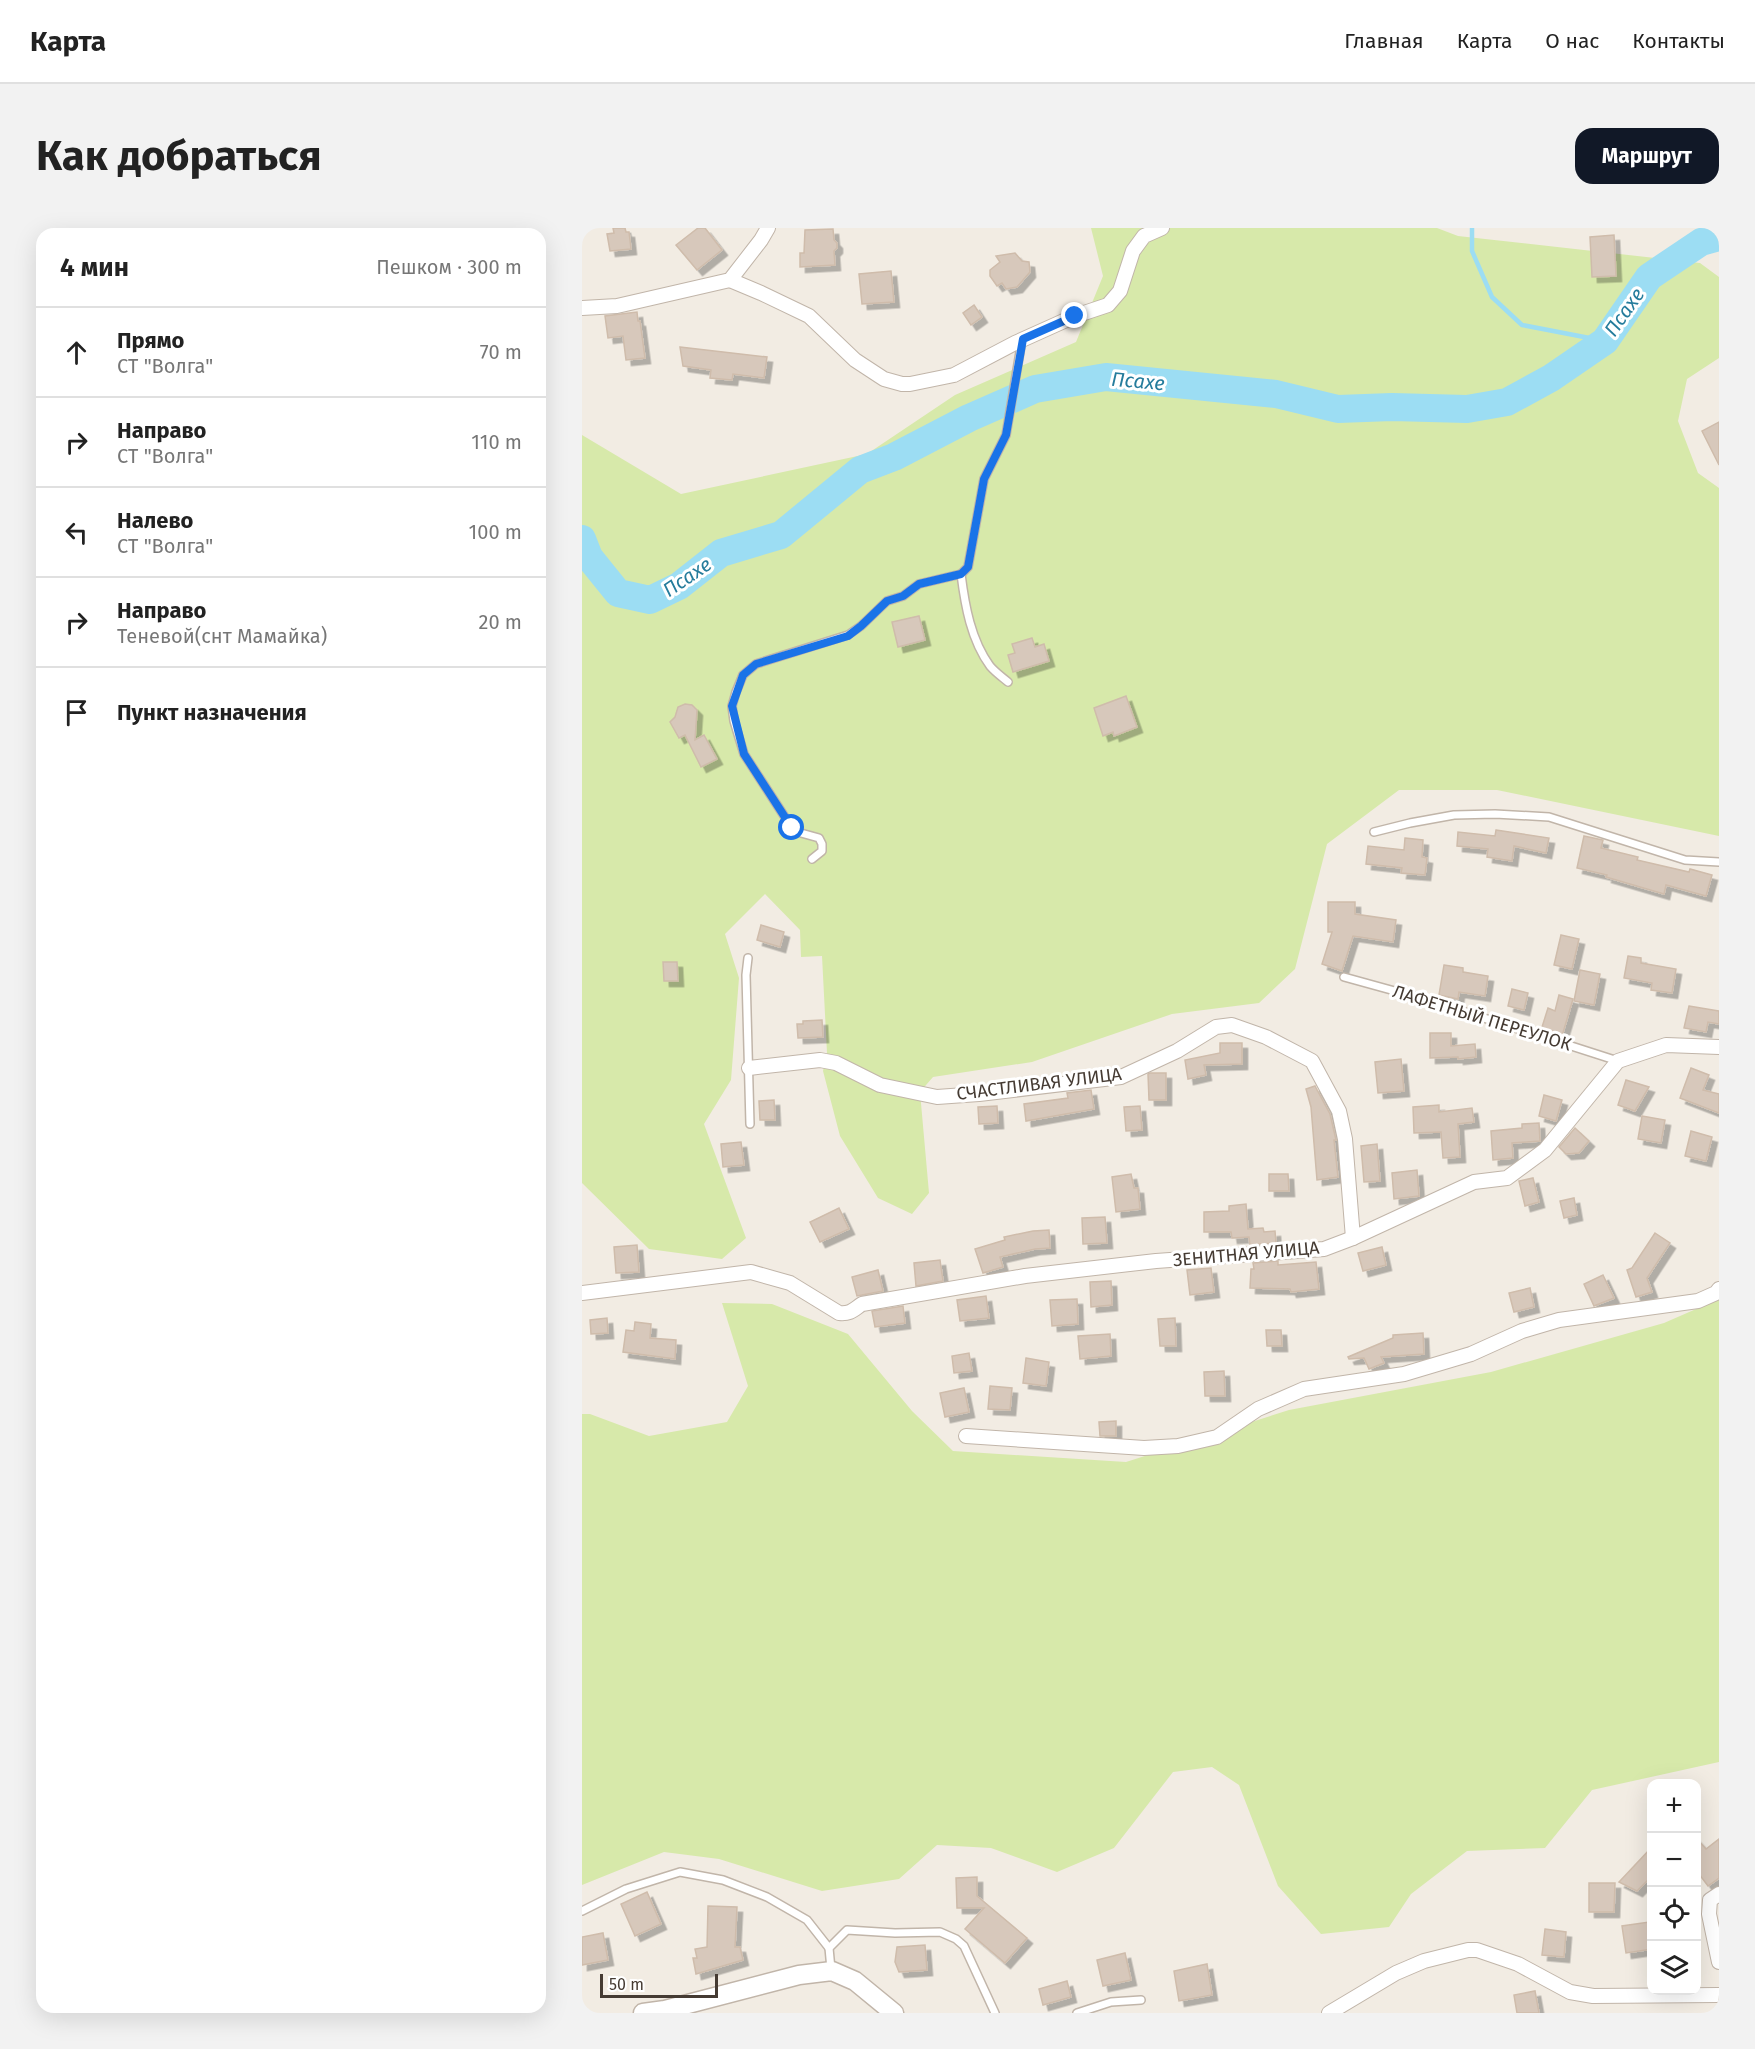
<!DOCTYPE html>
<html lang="ru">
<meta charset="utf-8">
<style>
body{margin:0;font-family:"Fira Sans",sans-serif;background:#f2f2f2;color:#222}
.controls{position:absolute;right:18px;bottom:18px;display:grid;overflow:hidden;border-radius:12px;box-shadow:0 6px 24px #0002}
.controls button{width:54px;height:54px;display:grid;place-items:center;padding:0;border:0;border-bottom:2px solid #e0e0e0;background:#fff;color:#222;font:30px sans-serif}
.scale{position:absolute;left:18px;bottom:15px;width:118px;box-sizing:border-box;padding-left:6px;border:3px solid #453b33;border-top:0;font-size:16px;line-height:21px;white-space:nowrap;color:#453b33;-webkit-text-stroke:4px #fff;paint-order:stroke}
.stop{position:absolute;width:18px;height:18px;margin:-14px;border:4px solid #1a73e8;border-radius:50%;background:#fff}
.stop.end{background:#1a73e8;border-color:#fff;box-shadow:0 2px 6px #0008}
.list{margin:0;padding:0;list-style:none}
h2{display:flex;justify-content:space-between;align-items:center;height:78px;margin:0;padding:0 24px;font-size:26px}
h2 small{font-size:20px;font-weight:400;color:#767676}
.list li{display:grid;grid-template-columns:39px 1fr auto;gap:18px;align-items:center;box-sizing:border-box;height:90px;padding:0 24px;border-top:2px solid #e0e0e0}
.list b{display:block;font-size:22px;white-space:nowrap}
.list p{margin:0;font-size:20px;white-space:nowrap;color:#767676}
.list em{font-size:20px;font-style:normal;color:#767676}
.icon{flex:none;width:33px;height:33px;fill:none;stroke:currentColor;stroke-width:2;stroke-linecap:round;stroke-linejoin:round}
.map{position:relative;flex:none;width:1137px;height:1785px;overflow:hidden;border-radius:18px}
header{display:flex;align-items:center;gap:36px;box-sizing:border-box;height:84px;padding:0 30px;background:#fff;border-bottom:2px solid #e0e0e0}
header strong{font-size:28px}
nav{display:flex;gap:33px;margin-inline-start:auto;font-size:21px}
.intro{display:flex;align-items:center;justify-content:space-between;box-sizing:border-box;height:144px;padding:0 36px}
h1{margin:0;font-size:42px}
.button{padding:15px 27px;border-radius:18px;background:#111827;color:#fff;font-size:21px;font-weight:700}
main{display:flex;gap:36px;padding:0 36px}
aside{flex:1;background:#fff;border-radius:18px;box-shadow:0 6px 24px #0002}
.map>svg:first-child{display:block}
</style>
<header>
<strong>Карта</strong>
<nav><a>Главная</a><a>Карта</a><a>О нас</a><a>Контакты</a></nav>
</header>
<div class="intro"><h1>Как добраться</h1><a class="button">Маршрут</a></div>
<main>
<aside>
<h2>4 мин<small>Пешком · 300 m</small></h2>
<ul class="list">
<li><svg class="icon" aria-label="ahead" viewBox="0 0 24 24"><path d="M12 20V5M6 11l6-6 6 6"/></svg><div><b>Прямо</b><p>СТ &quot;Волга&quot;</p></div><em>70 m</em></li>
<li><svg class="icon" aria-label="right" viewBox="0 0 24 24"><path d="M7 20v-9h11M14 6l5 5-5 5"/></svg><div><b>Направо</b><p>СТ &quot;Волга&quot;</p></div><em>110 m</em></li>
<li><svg class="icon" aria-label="left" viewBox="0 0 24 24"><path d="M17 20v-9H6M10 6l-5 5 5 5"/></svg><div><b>Налево</b><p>СТ &quot;Волга&quot;</p></div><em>100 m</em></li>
<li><svg class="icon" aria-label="right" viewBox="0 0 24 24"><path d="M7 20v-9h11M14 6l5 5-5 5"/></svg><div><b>Направо</b><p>Теневой(снт Мамайка)</p></div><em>20 m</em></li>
<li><svg class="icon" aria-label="arrive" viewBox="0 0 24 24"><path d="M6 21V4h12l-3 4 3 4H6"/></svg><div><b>Пункт назначения</b></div></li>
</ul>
</aside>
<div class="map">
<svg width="1137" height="1785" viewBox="0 0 1137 1785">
<defs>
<filter id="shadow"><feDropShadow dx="5.5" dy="5.5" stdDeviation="0" flood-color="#0004"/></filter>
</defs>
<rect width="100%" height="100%" fill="#f2ece3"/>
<g fill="#d7e9aa">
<path d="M 509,0 L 855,0 L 876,8 L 1118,35 L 1137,49 L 1137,130 L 1105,151 L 1096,193 L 1116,245 L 1137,260 L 1137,608 L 915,562 L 817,562 L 745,616 L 713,741 L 677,775 L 590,786 L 450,834 L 351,849 L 338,864 L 347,965 L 330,986 L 296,970 L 258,908 L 241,843 L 245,825 L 240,728 L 219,729 L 218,702 L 183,666 L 143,706 L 157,750 L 149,852 L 122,896 L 164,1010 L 140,1031 L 67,1021 L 0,955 L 0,207 L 99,266 L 285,226 L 373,167 L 494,114 L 521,48 Z"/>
<path d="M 1137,1071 L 1137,1534 L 1010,1562 L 963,1620 L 885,1623 L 829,1666 L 807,1699 L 739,1706 L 696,1658 L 657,1557 L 630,1539 L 591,1544 L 532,1620 L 475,1644 L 409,1620 L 355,1617 L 317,1651 L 240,1663 L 137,1631 L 82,1624 L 0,1657 L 0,1186 L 8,1186 L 67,1208 L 145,1194 L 166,1158 L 140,1075 L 190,1076 L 266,1106 L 330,1183 L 371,1223 L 544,1234 L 707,1182 L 909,1144 L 1082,1095 Z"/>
</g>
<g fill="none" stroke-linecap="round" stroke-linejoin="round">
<path stroke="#9cddf3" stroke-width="4.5" d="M 890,0 L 890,23 L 910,69 L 940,97 L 1023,113"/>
<path stroke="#9cddf3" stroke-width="28" d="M 0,311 L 7,329 L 36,365 L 68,372 L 97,358 L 139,325 L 199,307 L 278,242 L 312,229 L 387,190 L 453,161 L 524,149 L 694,166 L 756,181 L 810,179 L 885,181 L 925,174 L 969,150 L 1023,113 L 1067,49 L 1119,14 L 1137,9"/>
</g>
<g fill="#d7c8bb" stroke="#cfbcab" stroke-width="1.5" filter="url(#shadow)">
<path d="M 31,0 L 43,0 L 44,4 L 47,4 L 49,21 L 28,23 L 25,6 L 32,5 Z"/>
<path d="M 116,0 L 123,0 L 140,22 L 115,42 L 94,17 Z"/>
<path d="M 251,1 L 252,12 L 255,15 L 255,20 L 252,23 L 253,37 L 218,39 L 218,25 L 222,25 L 223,2 Z"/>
<path d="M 1032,7 L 1034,48 L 1010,49 L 1008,9 Z"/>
<path d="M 433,25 L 440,33 L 447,34 L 448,44 L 435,59 L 424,61 L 420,55 L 415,58 L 408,48 L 408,42 L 418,34 L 414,28 Z"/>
<path d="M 309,43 L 312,74 L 280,76 L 277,46 Z"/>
<path d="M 392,77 L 400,89 L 389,97 L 381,85 Z"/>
<path d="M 55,84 L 56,93 L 58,93 L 63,130 L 44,132 L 41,108 L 26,110 L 23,88 Z"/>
<path d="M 98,119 L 185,129 L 182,150 L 151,146 L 150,152 L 128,150 L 129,142 L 101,138 Z"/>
<path d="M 1137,194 L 1137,237 L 1120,203 Z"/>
<path d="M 337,388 L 343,412 L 316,419 L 310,394 Z"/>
<path d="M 450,410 L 453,419 L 462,416 L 467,433 L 431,444 L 426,427 L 433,425 L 430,416 Z"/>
<path d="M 544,468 L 555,499 L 532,508 L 531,504 L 521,508 L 512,480 Z"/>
<path d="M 103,476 L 110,477 L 115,482 L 113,512 L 122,507 L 135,531 L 119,539 L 103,507 L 97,510 L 88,494 L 93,489 L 96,479 Z"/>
<path d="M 914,602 L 967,610 L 964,625 L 932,618 L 930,633 L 905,629 L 906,621 L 875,618 L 876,604 L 913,608 Z"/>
<path d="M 1002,608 L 1021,612 L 1019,620 L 1056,629 L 1055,632 L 1107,644 L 1108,641 L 1130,647 L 1124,668 L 1084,657 L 1082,666 L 1024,649 L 1025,647 L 995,640 Z"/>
<path d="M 823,610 L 841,612 L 840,629 L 845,630 L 843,647 L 819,645 L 820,640 L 784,636 L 786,618 L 822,622 Z"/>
<path d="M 746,674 L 773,674 L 773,686 L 814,692 L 811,714 L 771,708 L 760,743 L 740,736 L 750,704 L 746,704 Z"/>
<path d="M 179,697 L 202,704 L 198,719 L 175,712 Z"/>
<path d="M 979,707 L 997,711 L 990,741 L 972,737 Z"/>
<path d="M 1046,728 L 1059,730 L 1059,735 L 1094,741 L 1090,765 L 1069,762 L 1070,755 L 1042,750 Z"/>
<path d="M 81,734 L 95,734 L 96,753 L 82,753 Z"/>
<path d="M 862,737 L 881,740 L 881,744 L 906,748 L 903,768 L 877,764 L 876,771 L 857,767 Z"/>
<path d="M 998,742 L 1018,746 L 1012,777 L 992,773 Z"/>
<path d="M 930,761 L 946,765 L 942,782 L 926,778 Z"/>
<path d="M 977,767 L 991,771 L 980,808 L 960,799 L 966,780 L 973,783 Z"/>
<path d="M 1107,778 L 1137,783 L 1137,796 L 1126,794 L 1124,804 L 1102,800 Z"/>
<path d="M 240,792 L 241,809 L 216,810 L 215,796 L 221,796 L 221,793 Z"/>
<path d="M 848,805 L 869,805 L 869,818 L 893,816 L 894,829 L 876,831 L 876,829 L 848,830 Z"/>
<path d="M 638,815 L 660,815 L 660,836 L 622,837 L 624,847 L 606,851 L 603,832 L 638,825 Z"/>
<path d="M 819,831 L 822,863 L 796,865 L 793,834 Z"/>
<path d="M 1109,840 L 1127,847 L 1121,862 L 1137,866 L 1137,885 L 1098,870 Z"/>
<path d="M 568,845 L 584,845 L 584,872 L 567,872 L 566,846 Z"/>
<path d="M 1044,852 L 1067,859 L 1053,883 L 1036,877 Z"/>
<path d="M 733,858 L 748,886 L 754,912 L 752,912 L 756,949 L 735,952 L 729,879 L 724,861 Z"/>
<path d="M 509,862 L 512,881 L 444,893 L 442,876 L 486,870 L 485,865 Z"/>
<path d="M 962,867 L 980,872 L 974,893 L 957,888 Z"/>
<path d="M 192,872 L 193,892 L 178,892 L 177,873 Z"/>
<path d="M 857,877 L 857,884 L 890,880 L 892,894 L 876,896 L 878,929 L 861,930 L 859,904 L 832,905 L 831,879 Z"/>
<path d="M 415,878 L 416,895 L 397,896 L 396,879 Z"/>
<path d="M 558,878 L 560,902 L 544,903 L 542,879 Z"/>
<path d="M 1060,888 L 1083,892 L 1079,915 L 1056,911 Z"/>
<path d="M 957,895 L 958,913 L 930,915 L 931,930 L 911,932 L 909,903 L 940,900 L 940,896 Z"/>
<path d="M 993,900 L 1007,913 L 997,925 L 984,926 L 977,919 Z"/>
<path d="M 1109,903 L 1130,909 L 1124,933 L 1103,928 Z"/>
<path d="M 159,914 L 162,937 L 141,939 L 139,916 Z"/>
<path d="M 795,916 L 798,953 L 782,954 L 779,918 Z"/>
<path d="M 835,942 L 837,968 L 812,971 L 810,945 Z"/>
<path d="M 549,946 L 552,960 L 556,960 L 558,981 L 534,984 L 530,949 Z"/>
<path d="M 687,946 L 706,946 L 707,963 L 687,963 Z"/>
<path d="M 951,950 L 957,974 L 943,978 L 937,953 Z"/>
<path d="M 992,970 L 995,987 L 982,990 L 978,973 Z"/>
<path d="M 664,976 L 666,1001 L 681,1000 L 682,1004 L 693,1003 L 694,1015 L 668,1017 L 667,1009 L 650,1010 L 649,1004 L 622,1004 L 622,984 L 647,983 L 647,978 Z"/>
<path d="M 257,980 L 267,1001 L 238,1014 L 228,994 Z"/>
<path d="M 523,989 L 525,1015 L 501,1016 L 500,990 Z"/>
<path d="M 467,1002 L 468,1020 L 453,1021 L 418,1029 L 421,1039 L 401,1045 L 393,1021 L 423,1012 L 422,1009 L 451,1003 Z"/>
<path d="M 1073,1005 L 1088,1015 L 1065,1050 L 1070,1064 L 1054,1069 L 1045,1042 L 1050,1040 Z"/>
<path d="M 55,1017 L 57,1044 L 34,1045 L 32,1019 Z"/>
<path d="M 800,1019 L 804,1037 L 781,1043 L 776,1025 Z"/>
<path d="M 358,1032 L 361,1053 L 334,1058 L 332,1035 Z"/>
<path d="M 696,1033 L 696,1037 L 734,1034 L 737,1061 L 709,1064 L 708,1061 L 668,1060 L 669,1041 L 672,1041 L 671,1035 Z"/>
<path d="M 629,1040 L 632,1064 L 608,1067 L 605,1042 Z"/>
<path d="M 296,1042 L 301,1063 L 275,1068 L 270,1049 Z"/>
<path d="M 1021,1047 L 1032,1070 L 1012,1078 L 1002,1056 Z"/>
<path d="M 529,1053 L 530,1077 L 509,1079 L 508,1054 Z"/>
<path d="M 948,1060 L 952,1079 L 932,1084 L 927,1065 Z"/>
<path d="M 404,1068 L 407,1090 L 378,1093 L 375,1072 Z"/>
<path d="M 495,1071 L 496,1096 L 470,1098 L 468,1072 Z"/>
<path d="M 321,1078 L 323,1095 L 293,1099 L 290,1083 Z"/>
<path d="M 25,1090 L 26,1105 L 9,1106 L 8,1092 Z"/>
<path d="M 593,1090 L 594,1118 L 578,1118 L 576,1091 Z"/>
<path d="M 53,1094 L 69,1096 L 68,1110 L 94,1112 L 93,1131 L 41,1124 L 44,1102 L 52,1103 Z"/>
<path d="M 684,1102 L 699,1102 L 700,1118 L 685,1118 Z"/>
<path d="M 841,1105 L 842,1126 L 799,1129 L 802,1135 L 787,1141 L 782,1130 L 767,1131 L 766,1129 L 811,1110 L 811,1107 Z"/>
<path d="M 528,1106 L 529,1128 L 498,1131 L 496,1108 Z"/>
<path d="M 387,1125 L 390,1143 L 372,1145 L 370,1128 Z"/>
<path d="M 444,1130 L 467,1134 L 464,1158 L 441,1155 Z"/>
<path d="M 642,1143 L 643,1168 L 623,1168 L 622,1144 Z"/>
<path d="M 408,1158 L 430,1160 L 428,1182 L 406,1181 Z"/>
<path d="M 382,1160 L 387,1184 L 363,1189 L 358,1165 Z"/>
<path d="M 534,1193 L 534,1208 L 518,1208 L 517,1194 Z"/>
<path d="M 1114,1610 L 1124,1621 L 1137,1611 L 1137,1650 L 1126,1658 L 1114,1642 Z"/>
<path d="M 1070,1619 L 1070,1648 L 1055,1663 L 1037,1654 Z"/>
<path d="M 395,1649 L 395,1668 L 445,1710 L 423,1735 L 383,1701 L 402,1680 L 375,1680 L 374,1650 Z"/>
<path d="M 1007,1655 L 1033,1655 L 1032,1684 L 1007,1684 Z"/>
<path d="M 65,1664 L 79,1696 L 53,1708 L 39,1676 Z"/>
<path d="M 126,1678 L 155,1679 L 153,1719 L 158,1719 L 161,1732 L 114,1746 L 111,1730 L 115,1730 L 113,1721 L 125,1719 Z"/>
<path d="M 1067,1694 L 1070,1721 L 1044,1725 L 1040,1698 Z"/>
<path d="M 963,1701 L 984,1704 L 982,1729 L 960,1727 Z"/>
<path d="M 21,1705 L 26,1732 L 0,1737 L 0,1709 Z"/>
<path d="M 343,1717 L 345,1742 L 317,1744 L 313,1734 L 315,1719 Z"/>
<path d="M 543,1725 L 549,1752 L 521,1758 L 515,1732 Z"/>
<path d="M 625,1736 L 630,1767 L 597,1773 L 592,1743 Z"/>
<path d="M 485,1753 L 489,1769 L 461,1777 L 457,1761 Z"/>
<path d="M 953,1763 L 957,1785 L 935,1785 L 932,1767 Z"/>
</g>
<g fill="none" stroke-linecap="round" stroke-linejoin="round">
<defs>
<g id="service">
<path d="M 379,346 C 383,378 389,412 408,438 C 413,444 420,449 426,454"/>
<path d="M 792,604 L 828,595 L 872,587 L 913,586 L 967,589 L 1103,632 L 1137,634"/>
<path d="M 230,631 L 240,623 L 240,616 L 237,610 L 219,605 L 210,600 L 162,526 L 152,493 L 150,478 L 154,464 L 161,447 L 174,436 L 266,407 L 279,398 L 305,373 L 321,368 L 337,356 L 379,346 L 386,339 L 402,251 L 424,207 L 440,112"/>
<path d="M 166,730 L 164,747 L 168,896"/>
<path d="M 762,749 L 849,773 L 1036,833"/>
<path d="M 0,1683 L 44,1661 L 98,1644 L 141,1652 L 185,1669 L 225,1692 L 247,1720"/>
<path d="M 249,1741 L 247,1720 L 265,1702 L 313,1705 L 358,1704 L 374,1711 L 382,1718 L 413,1785"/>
<path d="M 495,1785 L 529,1774 L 559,1772"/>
</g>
<g id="minor">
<path d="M 148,52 L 179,65 L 227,88 L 273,132 L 302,151 L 320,156 L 328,156 L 372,147 L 433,115 L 493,88 L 526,77 L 538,63 L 551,23 L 562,8 L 580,0"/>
<path d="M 0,80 L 35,78 L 148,52 L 179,12 L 186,0"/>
<path d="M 167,840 L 238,832 L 254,835 L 298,857 L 355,869 L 397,866 L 539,849 L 595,823 L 634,799 L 650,797 L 684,809 L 730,833 L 757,883 L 763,911 L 771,1010"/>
<path d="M 0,1065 L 169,1044 L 208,1055 L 257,1085 C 269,1086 271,1082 280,1076 L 443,1048 L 574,1033 L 742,1021 L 771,1010 L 892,954 L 925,950 L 963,922 L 1036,833 L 1084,817 L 1137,819"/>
<path d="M 384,1208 L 562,1220 L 596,1218 L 635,1209 L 676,1181 L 722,1161 L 822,1146 L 889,1126 L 940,1103 L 977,1092 L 1116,1073 L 1134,1065 L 1137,1061"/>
<path d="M 1137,1666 L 1128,1672 L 1127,1686 L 1137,1734"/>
<path d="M 747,1785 L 814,1745 L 842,1733 L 886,1722 L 895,1722 L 936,1736 L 988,1764 L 1011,1768 L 1137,1767"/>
</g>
<path id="tertiary" d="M 61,1785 L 83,1782 L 217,1747 L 250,1743 L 273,1753 L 312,1785"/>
</defs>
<use href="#service" stroke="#c1b5a9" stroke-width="10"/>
<use href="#minor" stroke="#c1b5a9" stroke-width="16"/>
<use href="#tertiary" stroke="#c1b5a9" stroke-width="21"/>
<use href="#service" stroke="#fff" stroke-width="7"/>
<use href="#minor" stroke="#fff" stroke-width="14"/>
<use href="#tertiary" stroke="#fff" stroke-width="18"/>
</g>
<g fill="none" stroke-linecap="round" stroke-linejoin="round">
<path stroke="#1a73e8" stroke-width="8" d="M 210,600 L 162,526 L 150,478 L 161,447 L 174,436 L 266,408 L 279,398 L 305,373 L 321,368 L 337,356 L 379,346 L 386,339 L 402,251 L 424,207 L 441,111 L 493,88"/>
</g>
<g text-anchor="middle" stroke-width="6" stroke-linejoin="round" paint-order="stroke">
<g font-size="18" fill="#453b33" stroke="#fff">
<text transform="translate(900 790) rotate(17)" y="6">ЛАФЕТНЫЙ ПЕРЕУЛОК</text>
<text transform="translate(457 856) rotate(-7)" y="6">СЧАСТЛИВАЯ УЛИЦА</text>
<text transform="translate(664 1026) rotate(-5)" y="6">ЗЕНИТНАЯ УЛИЦА</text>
</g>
<g font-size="20" font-style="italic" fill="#257c9c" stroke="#fff">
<text transform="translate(1042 84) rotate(-55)" y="7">Псахе</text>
<text transform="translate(556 153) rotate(5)" y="7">Псахе</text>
<text transform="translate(105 349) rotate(-34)" y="7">Псахе</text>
</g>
</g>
</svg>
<div class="controls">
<button>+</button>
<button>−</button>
<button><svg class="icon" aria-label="locate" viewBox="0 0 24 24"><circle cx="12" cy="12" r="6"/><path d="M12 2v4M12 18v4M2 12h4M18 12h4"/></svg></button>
<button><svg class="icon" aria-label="layers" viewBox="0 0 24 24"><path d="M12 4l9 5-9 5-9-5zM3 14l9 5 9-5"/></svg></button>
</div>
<div class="scale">50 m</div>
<div class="stop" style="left:210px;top:600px"></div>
<div class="stop end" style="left:493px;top:88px"></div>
</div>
</main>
